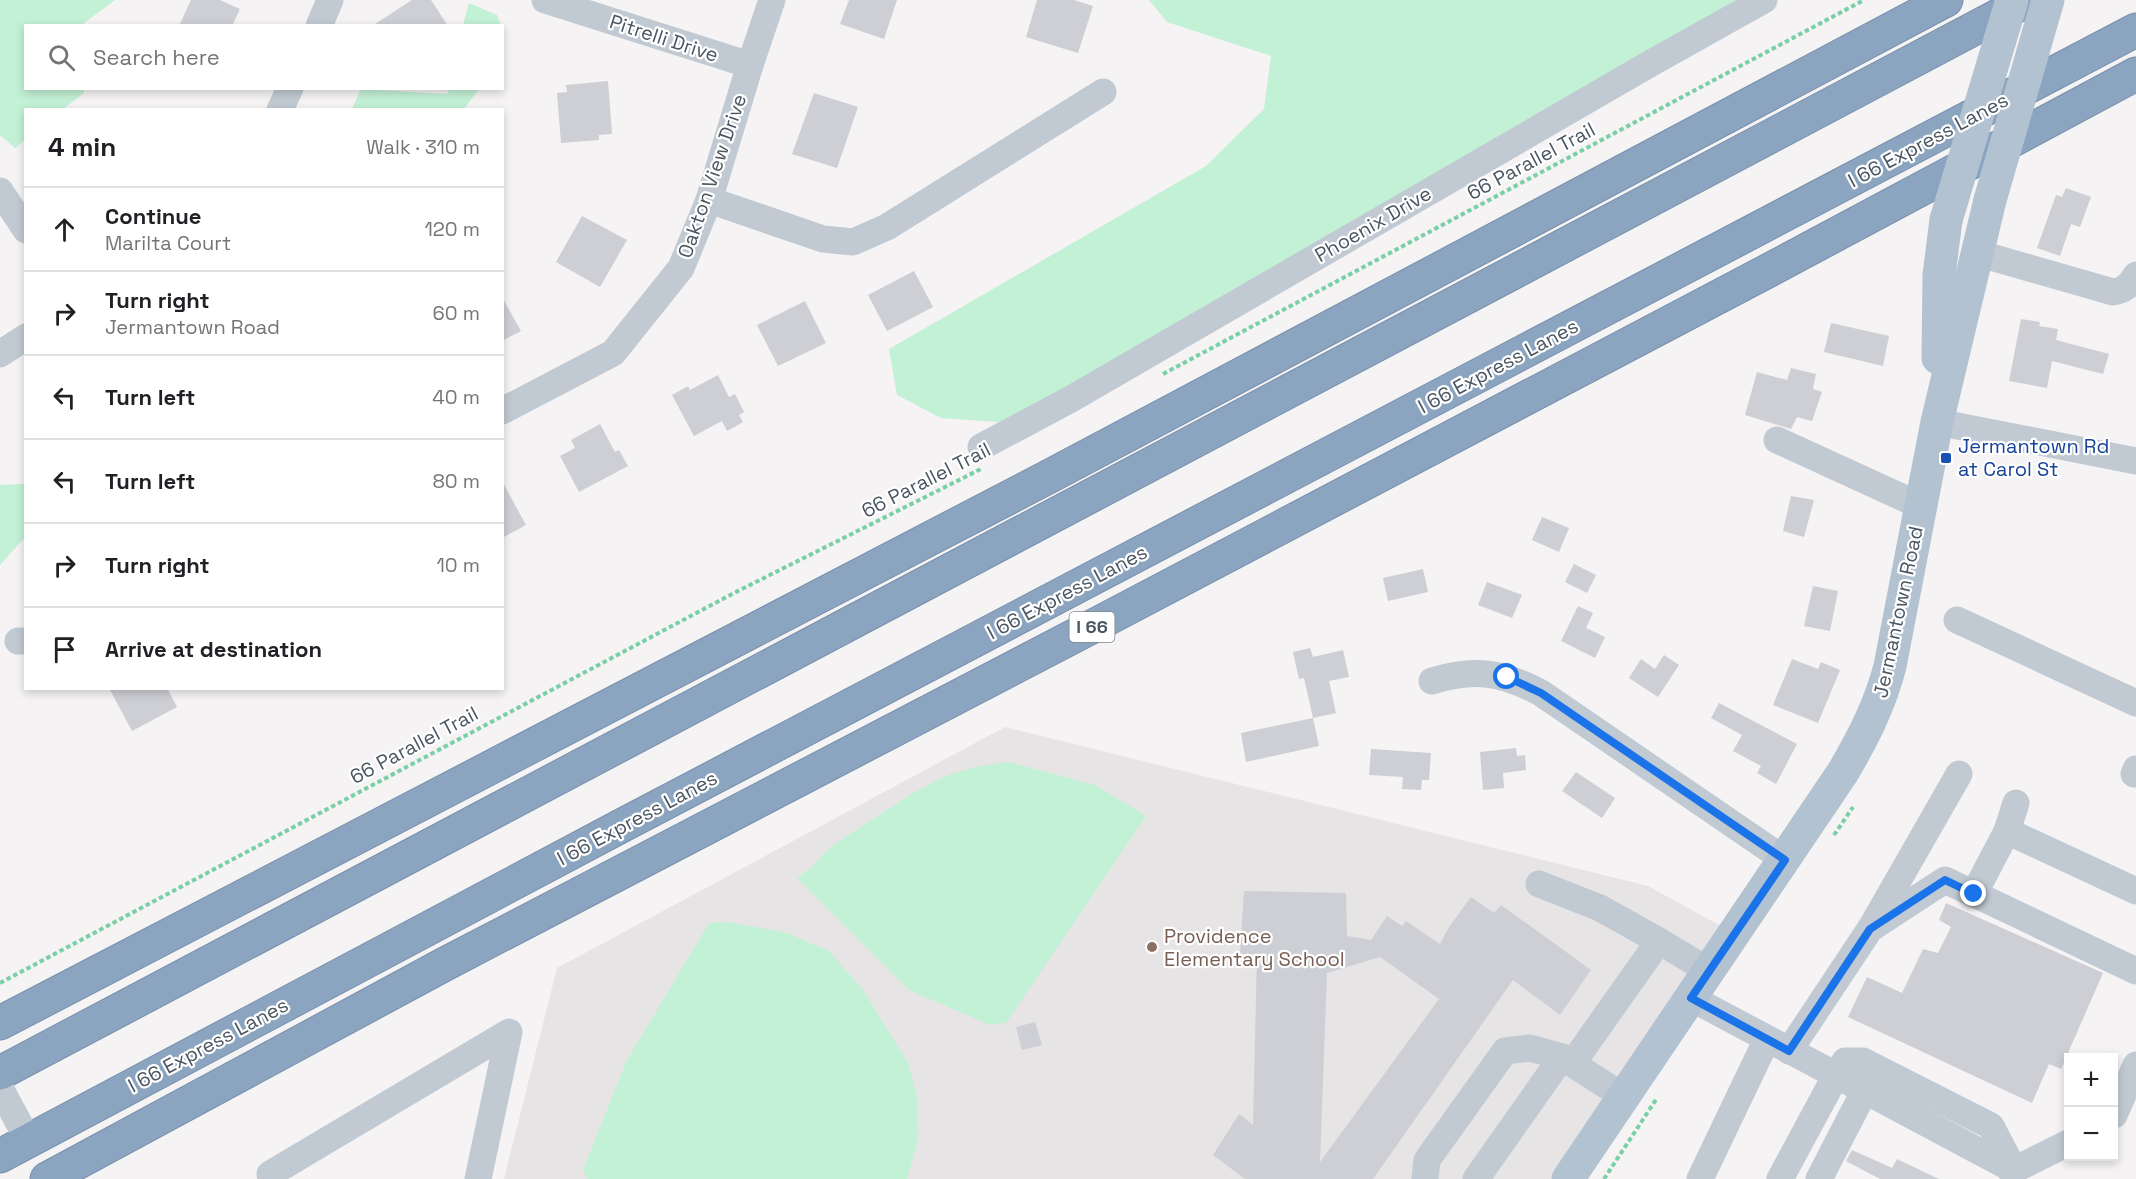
<!DOCTYPE html>
<meta charset="utf-8">
<style>
body{margin:0;font-family:"Space Grotesk",sans-serif;background:#f2f2f2;color:#202124}
.controls{position:absolute;right:18px;bottom:18px;display:grid;overflow:hidden;border-radius:0px;box-shadow:0 3px 9px #0003}
.controls button{width:54px;height:54px;display:grid;place-items:center;padding:0;border:0;border-bottom:2px solid #e0e0e0;background:#fff;color:#202124;font:30px sans-serif}
.stop{position:absolute;width:18px;height:18px;margin:-14px;border:4px solid #1a73e8;border-radius:50%;background:#fff}
.stop.end{background:#1a73e8;border-color:#fff;box-shadow:0 2px 6px #0008}
.list{margin:0;padding:0;list-style:none}
h2{display:flex;justify-content:space-between;align-items:center;height:78px;margin:0;padding:0 24px;font-size:26px}
h2 small{font-size:20px;font-weight:400;color:#757577}
.list li{display:grid;grid-template-columns:39px 1fr auto;gap:18px;align-items:center;box-sizing:border-box;height:84px;padding:0 24px;border-top:2px solid #e0e0e0}
.list b{display:block;font-size:22px;white-space:nowrap}
.list p{margin:0;font-size:20px;white-space:nowrap;color:#757577}
.list em{font-size:20px;font-style:normal;color:#757577}
.icon{flex:none;width:33px;height:33px;fill:none;stroke:currentColor;stroke-width:2;stroke-linecap:round;stroke-linejoin:round}
.map{position:relative;flex:none;width:2136px;height:1179px;overflow:hidden}
.search{position:absolute;background:#fff;box-shadow:0 3px 9px #0003;left:24px;top:24px;width:480px;height:66px;display:flex;align-items:center;gap:15px;box-sizing:border-box;padding:0 21px;border-radius:0px;color:#757577;font-size:22px}
.panel{position:absolute;background:#fff;box-shadow:0 3px 9px #0003;left:24px;top:108px;width:480px;height:582px;border-radius:0px}
.map>svg:first-child{display:block}
</style>
<div class="map">
<svg width="2136" height="1179" viewBox="0 0 2136 1179">
<rect width="100%" height="100%" fill="#f5f3f3"/>
<path fill="#e6e4e5" d="M 1005,727 L 1648,886 L 1723,927 L 1551,1179 L 504,1179 L 557,968 Z"/>
<g fill="#c3f1d5">
<path d="M 0,0 L 115,0 L 84,23 L 84,25 L 26,26 L 26,88 L 84,89 L 84,93 L 63,109 L 26,110 L 25,140 L 15,148 L 0,135 Z"/>
<path d="M 1149,0 L 1748,0 L 1012,423 L 941,418 L 897,395 L 889,349 L 1206,166 L 1264,109 L 1271,56 L 1167,22 Z"/>
<path d="M 469,3 L 497,15 L 501,25 L 463,25 Z"/>
<path d="M 361,89 L 447,94 L 449,89 L 479,89 L 464,109 L 352,109 Z"/>
<path d="M 25,483 L 25,537 L 0,565 L 0,485 L 24,484 Z"/>
<path d="M 1008,762 L 1095,785 L 1146,816 L 1006,1023 L 990,1025 L 909,990 L 797,878 L 812,867 L 830,847 L 913,793 L 948,775 L 980,766 Z"/>
<path d="M 728,922 L 787,933 L 829,951 L 863,990 L 908,1063 L 917,1096 L 918,1139 L 907,1179 L 588,1179 L 583,1170 L 626,1062 L 709,923 Z"/>
</g>
<g fill="#cdcfd5" fill-rule="evenodd">
<path d="M 191,0 L 220,0 L 240,9 L 232,26 L 179,26 Z"/>
<path d="M 412,0 L 431,0 L 448,26 L 372,26 Z"/>
<path d="M 849,0 L 897,0 L 884,39 L 840,24 Z"/>
<path d="M 1037,0 L 1074,0 L 1093,6 L 1078,53 L 1026,37 Z"/>
<path d="M 608,81 L 612,134 L 599,135 L 599,140 L 561,143 L 557,93 L 567,92 L 566,85 Z"/>
<path d="M 814,93 L 858,107 L 837,168 L 792,154 Z"/>
<path d="M 2066,188 L 2091,197 L 2080,227 L 2071,224 L 2060,256 L 2037,248 L 2056,195 L 2062,197 Z"/>
<path d="M 582,216 L 627,240 L 600,287 L 556,262 Z"/>
<path d="M 914,271 L 933,307 L 887,331 L 868,295 Z"/>
<path d="M 502,297 L 521,331 L 502,341 Z"/>
<path d="M 805,301 L 826,343 L 778,366 L 757,325 Z"/>
<path d="M 2021,319 L 2040,322 L 2039,326 L 2058,329 L 2056,340 L 2109,354 L 2103,374 L 2052,361 L 2047,388 L 2009,381 Z"/>
<path d="M 1831,323 L 1889,336 L 1883,366 L 1824,352 Z"/>
<path d="M 1791,368 L 1816,374 L 1813,389 L 1822,392 L 1812,421 L 1797,417 L 1791,429 L 1745,415 L 1757,372 L 1787,380 Z"/>
<path d="M 718,375 L 729,397 L 735,394 L 744,412 L 739,415 L 743,422 L 727,431 L 722,421 L 694,436 L 672,395 L 688,386 L 690,390 Z"/>
<path d="M 600,424 L 615,452 L 619,450 L 628,466 L 579,492 L 560,456 L 575,448 L 571,440 Z"/>
<path d="M 502,481 L 526,525 L 502,538 Z"/>
<path d="M 1791,496 L 1814,500 L 1804,537 L 1783,531 Z"/>
<path d="M 1542,517 L 1569,528 L 1559,552 L 1532,540 Z"/>
<path d="M 1574,564 L 1596,575 L 1587,593 L 1565,582 Z"/>
<path d="M 1423,569 L 1428,592 L 1388,601 L 1383,578 Z"/>
<path d="M 1487,582 L 1522,595 L 1512,618 L 1478,605 Z"/>
<path d="M 1813,586 L 1838,591 L 1830,631 L 1804,626 Z"/>
<path d="M 1578,606 L 1593,613 L 1586,628 L 1605,637 L 1595,658 L 1561,641 Z"/>
<path d="M 1310,648 L 1313,657 L 1343,650 L 1349,677 L 1329,681 L 1336,713 L 1313,718 L 1304,678 L 1299,679 L 1293,652 Z"/>
<path d="M 1664,655 L 1679,665 L 1658,697 L 1629,678 L 1641,659 L 1655,669 Z"/>
<path d="M 1792,659 L 1818,669 L 1821,662 L 1840,670 L 1818,723 L 1773,705 Z"/>
<path d="M 109,688 L 167,688 L 177,707 L 132,731 Z"/>
<path d="M 1719,703 L 1797,744 L 1776,784 L 1757,773 L 1761,766 L 1733,751 L 1742,735 L 1711,718 Z"/>
<path d="M 1313,718 L 1319,746 L 1246,762 L 1241,733 Z"/>
<path d="M 1516,748 L 1517,756 L 1525,755 L 1526,770 L 1503,773 L 1504,788 L 1483,790 L 1480,752 Z"/>
<path d="M 1371,749 L 1431,753 L 1429,780 L 1422,780 L 1421,790 L 1402,789 L 1403,777 L 1369,775 Z"/>
<path d="M 1576,772 L 1615,798 L 1602,818 L 1562,791 Z"/>
<path d="M 1244,891 L 1346,893 L 1347,936 L 1371,940 L 1387,916 L 1402,926 L 1406,921 L 1440,944 L 1449,927 L 1471,897 L 1494,913 L 1501,905 L 1591,970 L 1560,1015 L 1513,980 L 1373,1179 L 1245,1179 L 1213,1155 L 1239,1114 L 1253,1125 L 1257,954 L 1240,954 ZM 1380,957 L 1439,999 L 1320,1162 L 1327,973 Z"/>
<path d="M 1946,903 L 2103,973 L 2061,1069 L 2049,1064 L 2032,1103 L 1848,1017 L 1867,977 L 1902,993 L 1923,949 L 1938,953 L 1951,927 L 1939,920 Z"/>
<path d="M 1035,1022 L 1042,1045 L 1022,1050 L 1016,1027 Z"/>
<path d="M 1852,1150 L 1892,1168 L 1897,1159 L 1939,1179 L 1880,1179 L 1846,1161 Z"/>
</g>
<g fill="none" stroke-linecap="round" stroke-linejoin="round">
<defs>
<g id="highway">
<path d="M 0,1023 L 1050,476 L 1946,0"/>
<path d="M 0,1073 L 2028,0"/>
<path d="M 0,1156 L 621,826 L 2136,30"/>
<path d="M 47,1179 L 445,964 L 1101,622 L 1775,267 L 2136,74"/>
</g>
</defs>
<use href="#highway" stroke="#7690ad" stroke-width="35"/>
<g stroke="#7ad0a6" stroke-width="4" stroke-dasharray="4.5 3" stroke-linecap="butt">
<path d="M 1163,374 L 1864,0"/>
<path d="M 1834,835 L 1853,807"/>
<path d="M 0,983 L 734,593 L 981,469"/>
<path d="M 1604,1179 L 1657,1098"/>
</g>
<g stroke="#c1cad2" stroke-width="27">
<path d="M 545,0 L 750,65"/>
<path d="M 319,26 L 330,0"/>
<path d="M 280,110 L 290,88"/>
<path d="M 0,191 L 26,230"/>
<path d="M 709,200 L 823,239 L 853,242 L 887,227 L 1103,92"/>
<path d="M 1977,253 L 2113,292 C 2125,290 2130,285 2136,275"/>
<path d="M 0,354 L 26,337"/>
<path d="M 502,411 L 613,353 L 681,268 L 709,200 L 750,65 L 772,0"/>
<path d="M 1937,422 L 2136,461"/>
<path d="M 1777,440 L 1921,506"/>
<path d="M 981,447 L 1071,399 L 1653,62 L 1764,0"/>
<path d="M 1957,620 L 2136,703"/>
<path d="M 18,641 L 26,641"/>
<path d="M 1432,681 C 1475,668 1502,672 1541,693 L 1785,860"/>
<path d="M 2134,774 L 2136,769"/>
<path d="M 2007,831 L 2016,803"/>
<path d="M 1539,884 L 1600,908 L 1659,941 L 1572,1064"/>
<path d="M 1974,894 L 2007,831 L 2136,891"/>
<path d="M 1872,926 L 1959,774"/>
<path d="M 1659,941 L 1709,971"/>
<path d="M 1691,998 L 2014,1170 L 2068,1143"/>
<path d="M 1789,1051 L 1870,929 L 1945,880 L 2136,971"/>
<path d="M 0,1088 L 28,1140"/>
<path d="M 2114,1115 L 2136,1065"/>
<path d="M 274,1179 L 270,1174 L 509,1032 L 478,1179"/>
<path d="M 1425,1179 L 1427,1160 L 1505,1051 L 1530,1048 L 1562,1057 L 1624,1097"/>
<path d="M 1476,1179 L 1562,1057"/>
<path d="M 1700,1179 L 1767,1039"/>
<path d="M 1780,1179 L 1836,1075 L 1845,1061 L 1863,1061 L 1991,1126 L 2014,1170 L 2012,1173"/>
<path d="M 1819,1179 L 1865,1090"/>
</g>
<g stroke="#b3c2d1" stroke-width="33">
<path d="M 1938,358 L 1939,275 L 1946,220"/>
<path d="M 1568,1179 L 1843,772 C 1863,738 1880,705 1890,666 L 1937,422 L 1990,200"/>
</g>
<use href="#highway" stroke="#8ba5c1" stroke-width="33"/>
<g stroke="#b3c2d1" stroke-width="33">
<path d="M 1990,200 L 2048,0"/>
<path d="M 1946,220 L 2012,0"/>
</g>
</g>
<g fill="none" stroke-linecap="round" stroke-linejoin="round">
<path stroke="#1a73e8" stroke-width="8" d="M 1507,677 L 1541,693 L 1785,860 L 1691,998 L 1789,1051 L 1870,929 L 1945,880 L 1974,894"/>
</g>
<rect fill="#1a4fb4" stroke="#fff" stroke-width="2" x="1940" y="452" width="12" height="12" rx="3"/>
<circle fill="#8d6e63" stroke="#fff" stroke-width="2" cx="1152" cy="947" r="6"/>
<g text-anchor="middle" stroke-width="4.5" stroke-linejoin="round" paint-order="stroke">
<rect fill="#fff" stroke="#808990" stroke-width="1.5" x="1069.5" y="612" width="45" height="30" rx="4.5"/>
<g font-size="18" font-weight="bold" fill="#4a5661">
<text x="1092" y="633">I 66</text>
</g>
<g font-size="20" fill="#4a5661" stroke="#fff">
<text transform="translate(664 38) rotate(18)" y="7">Pitrelli Drive</text>
<text transform="translate(1928 140) rotate(-28)" y="7">I 66 Express Lanes</text>
<text transform="translate(1531 161) rotate(-28)" y="7">66 Parallel Trail</text>
<text transform="translate(712 176) rotate(-71)" y="7">Oakton View Drive</text>
<text transform="translate(1373 224) rotate(-30)" y="7">Phoenix Drive</text>
<text transform="translate(1498 366) rotate(-28)" y="7">I 66 Express Lanes</text>
<text transform="translate(926 480) rotate(-27)" y="7">66 Parallel Trail</text>
<text transform="translate(1067 592) rotate(-28)" y="7">I 66 Express Lanes</text>
<text transform="translate(1898 612) rotate(-78)" y="7">Jermantown Road</text>
<text transform="translate(414 745) rotate(-28)" y="7">66 Parallel Trail</text>
<text transform="translate(637 818) rotate(-28)" y="7">I 66 Express Lanes</text>
<text transform="translate(208 1045) rotate(-28)" y="7">I 66 Express Lanes</text>
</g>
<g font-size="20" fill="#164399" stroke="#fff" text-anchor="start">
<text x="1958" y="453">Jermantown Rd<tspan x="1958" dy="23">at Carol St</tspan></text>
</g>
<g font-size="20" fill="#785e54" stroke="#fff" text-anchor="start">
<text x="1164" y="943">Providence<tspan x="1164" dy="23">Elementary School</tspan></text>
</g>
</g>
</svg>
<div class="controls">
<button>+</button>
<button>−</button>
</div>
<div class="stop" style="left:1507px;top:677px"></div>
<div class="stop end" style="left:1974px;top:894px"></div>
<div class="search"><svg class="icon" aria-label="search" viewBox="0 0 24 24"><circle cx="10" cy="10" r="6"/><path d="M15 15l6 6"/></svg>Search here</div>
<section class="panel">
<h2>4 min<small>Walk · 310 m</small></h2>
<ul class="list">
<li><svg class="icon" aria-label="ahead" viewBox="0 0 24 24"><path d="M12 20V5M6 11l6-6 6 6"/></svg><div><b>Continue</b><p>Marilta Court</p></div><em>120 m</em></li>
<li><svg class="icon" aria-label="right" viewBox="0 0 24 24"><path d="M7 20v-9h11M14 6l5 5-5 5"/></svg><div><b>Turn right</b><p>Jermantown Road</p></div><em>60 m</em></li>
<li><svg class="icon" aria-label="left" viewBox="0 0 24 24"><path d="M17 20v-9H6M10 6l-5 5 5 5"/></svg><div><b>Turn left</b></div><em>40 m</em></li>
<li><svg class="icon" aria-label="left" viewBox="0 0 24 24"><path d="M17 20v-9H6M10 6l-5 5 5 5"/></svg><div><b>Turn left</b></div><em>80 m</em></li>
<li><svg class="icon" aria-label="right" viewBox="0 0 24 24"><path d="M7 20v-9h11M14 6l5 5-5 5"/></svg><div><b>Turn right</b></div><em>10 m</em></li>
<li><svg class="icon" aria-label="arrive" viewBox="0 0 24 24"><path d="M6 21V4h12l-3 4 3 4H6"/></svg><div><b>Arrive at destination</b></div></li>
</ul>
</section>
</div>
